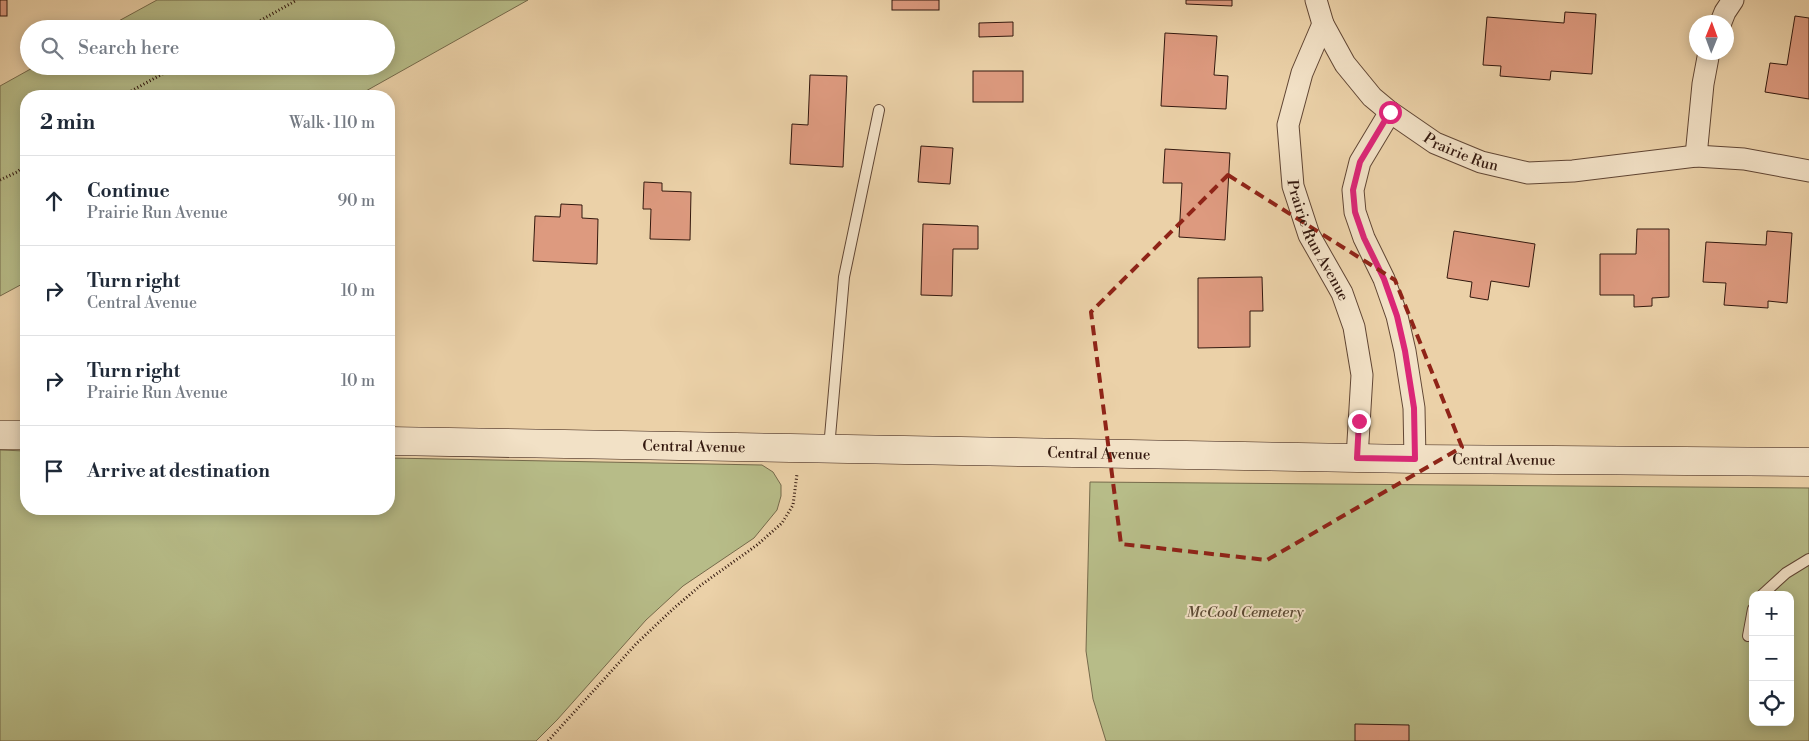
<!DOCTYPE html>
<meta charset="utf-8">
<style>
body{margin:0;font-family:"Libre Bodoni",serif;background:#f2f2f3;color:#1f2937}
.controls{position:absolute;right:15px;bottom:15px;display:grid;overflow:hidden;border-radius:10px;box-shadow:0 2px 12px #0003}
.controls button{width:45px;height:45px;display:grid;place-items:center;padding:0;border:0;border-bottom:1px solid #e0e1e3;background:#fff;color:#1f2937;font:25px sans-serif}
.compass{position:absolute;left:1689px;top:15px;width:45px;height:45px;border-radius:50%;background:#fff;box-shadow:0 2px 12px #0003;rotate:1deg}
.stop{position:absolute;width:15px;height:15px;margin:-11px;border:4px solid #db2777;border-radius:50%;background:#fff}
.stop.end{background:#db2777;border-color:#fff;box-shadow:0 1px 5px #0008}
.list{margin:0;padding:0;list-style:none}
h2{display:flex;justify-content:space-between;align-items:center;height:65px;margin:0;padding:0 20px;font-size:21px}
h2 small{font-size:16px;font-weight:400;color:#747a83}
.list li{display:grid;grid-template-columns:32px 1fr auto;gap:15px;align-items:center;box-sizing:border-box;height:90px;padding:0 20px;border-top:1px solid #e0e1e3}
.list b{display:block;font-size:19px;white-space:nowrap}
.list p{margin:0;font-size:16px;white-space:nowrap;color:#747a83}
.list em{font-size:16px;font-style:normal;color:#747a83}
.icon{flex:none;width:28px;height:28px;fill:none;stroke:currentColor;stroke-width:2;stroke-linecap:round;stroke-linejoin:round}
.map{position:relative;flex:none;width:1809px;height:741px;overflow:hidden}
.search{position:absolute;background:#fff;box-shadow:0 2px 12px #0003;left:20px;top:20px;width:375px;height:55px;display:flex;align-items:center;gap:12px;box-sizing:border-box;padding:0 18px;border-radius:28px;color:#747a83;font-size:19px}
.panel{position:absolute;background:#fff;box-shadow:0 2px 12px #0003;left:20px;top:90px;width:375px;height:425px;border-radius:20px}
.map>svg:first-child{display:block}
</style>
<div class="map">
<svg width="1809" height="741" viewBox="0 0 1809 741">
<rect width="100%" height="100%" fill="#ebd1a8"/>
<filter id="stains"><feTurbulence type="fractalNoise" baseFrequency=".004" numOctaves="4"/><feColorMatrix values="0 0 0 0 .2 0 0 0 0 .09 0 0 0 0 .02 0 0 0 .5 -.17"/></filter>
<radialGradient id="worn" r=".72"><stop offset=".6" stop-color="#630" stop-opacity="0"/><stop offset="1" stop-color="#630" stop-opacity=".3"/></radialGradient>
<g fill="#b7bc88" stroke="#756a4b" fill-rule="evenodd">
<path d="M 157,0 L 528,0 L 357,96 L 26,96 L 26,282 L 0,296 L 0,86 L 36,66 L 386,66 L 386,29 L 104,29 Z"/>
<path d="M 0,450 L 26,451 L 26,509 L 389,509 L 389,458 L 762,465 L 773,472 L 781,485 L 781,496 L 777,510 L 754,538 L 683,586 L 646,620 L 557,720 L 536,741 L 0,741 Z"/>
<path d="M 1090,482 L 1809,488 L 1809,741 L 1106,741 L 1093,699 L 1086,651 ZM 1753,595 L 1790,595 L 1790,722 L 1753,722 Z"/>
</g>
<g fill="#dd9a7f" stroke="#33180e">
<rect x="0" y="0" width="7" height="16"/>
<rect x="892" y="0" width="47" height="10"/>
<path d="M 1186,0 L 1232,0 L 1232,6 L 1186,4 Z"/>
<path d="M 1565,12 L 1596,14 L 1592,74 L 1551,71 L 1550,80 L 1500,76 L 1501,66 L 1483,65 L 1487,17 L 1564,23 Z"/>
<path d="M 1795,16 L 1809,18 L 1809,99 L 1765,92 L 1770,63 L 1787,65 Z"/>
<path d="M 1013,22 L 1013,36 L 979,37 L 979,23 Z"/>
<path d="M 1165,33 L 1217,36 L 1214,75 L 1228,76 L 1226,109 L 1161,106 Z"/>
<rect x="973" y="71" width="50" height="31"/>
<path d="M 810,75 L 847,76 L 843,167 L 790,164 L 792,124 L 808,125 Z"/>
<path d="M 921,146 L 953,148 L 950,184 L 918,182 Z"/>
<path d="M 1165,149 L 1230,153 L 1225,240 L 1179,237 L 1182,183 L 1163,183 Z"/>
<path d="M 644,182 L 662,183 L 662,191 L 691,192 L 690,240 L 650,239 L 651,209 L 643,209 Z"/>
<path d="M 561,204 L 582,205 L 582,218 L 598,219 L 597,264 L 533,261 L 535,216 L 560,217 Z"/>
<path d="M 923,224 L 978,226 L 978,249 L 953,249 L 952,296 L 921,295 Z"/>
<path d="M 1637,229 L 1669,229 L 1669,297 L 1652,298 L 1652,306 L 1634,307 L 1634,295 L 1600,295 L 1600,254 L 1636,254 Z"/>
<path d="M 1454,231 L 1535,244 L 1529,287 L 1491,281 L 1488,300 L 1470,297 L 1472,282 L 1447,278 Z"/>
<path d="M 1767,231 L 1792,233 L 1787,303 L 1768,301 L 1768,308 L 1724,305 L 1726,283 L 1703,282 L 1706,242 L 1766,245 Z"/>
<path d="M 1262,277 L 1263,311 L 1250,311 L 1250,347 L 1198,348 L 1198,278 Z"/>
<path d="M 1355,724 L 1409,725 L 1409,741 L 1355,741 Z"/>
</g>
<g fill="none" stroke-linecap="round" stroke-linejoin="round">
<defs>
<g id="lane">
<path d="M 829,448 L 844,277 L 879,110"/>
<path d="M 1762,595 L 1786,573 L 1809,559"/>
<path d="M 1748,636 L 1753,609"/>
</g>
<g id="street">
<path id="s1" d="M 1316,0 L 1323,24 L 1345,64 L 1372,97 L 1390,112 L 1435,143 L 1481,162 L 1528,173 L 1573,171 L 1696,156 L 1744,159 L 1809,171"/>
<path d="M 1721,22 L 1725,12 L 1733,0"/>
<path id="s2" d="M 1323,24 L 1302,73 L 1288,125 L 1293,186 L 1309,235 L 1342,293 L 1354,327 L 1362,375 L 1357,458"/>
<path d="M 1390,112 L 1360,162 L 1353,190 L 1355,212 L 1364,238 L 1384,279 L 1397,316 L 1405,351 L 1414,408 L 1415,459"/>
<path d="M 1696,156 L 1703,84 L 1709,52"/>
</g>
<g id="secondary">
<path d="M 0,435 L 26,435"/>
<path id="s3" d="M 389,441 L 1415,459 L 1809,462"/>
</g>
</defs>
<use href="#lane" stroke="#614634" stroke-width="12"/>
<use href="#street" stroke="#614634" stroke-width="23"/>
<use href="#secondary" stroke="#33180e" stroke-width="29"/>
<g stroke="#33180e" stroke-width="3" stroke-dasharray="1 2.5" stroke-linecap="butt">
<path d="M 245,29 L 297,0"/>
<path d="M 122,96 L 177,66"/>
<path d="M 0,180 L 17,172 L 26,165"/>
<path d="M 548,741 L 636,644 L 673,609 L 701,585 L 757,545 L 782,523 L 793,505 L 797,474"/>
</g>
<use href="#lane" stroke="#f2e1c6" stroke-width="10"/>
<use href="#street" stroke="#f2e1c6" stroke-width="21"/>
<use href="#secondary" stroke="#f2e1c6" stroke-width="28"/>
</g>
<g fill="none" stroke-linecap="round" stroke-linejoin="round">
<path stroke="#db2777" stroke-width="6" d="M 1359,421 L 1357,458 L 1415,459 L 1414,408 L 1405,351 L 1397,316 L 1384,279 L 1364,238 L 1355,212 L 1353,190 L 1360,162 L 1390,112"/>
</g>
<path fill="none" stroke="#8f2418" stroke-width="4" stroke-dasharray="10 6" stroke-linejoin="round" d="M 1228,175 L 1395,280 L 1462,447 L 1267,560 L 1121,544 L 1091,312 Z"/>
<g text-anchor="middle" stroke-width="4" stroke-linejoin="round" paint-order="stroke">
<g font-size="15" fill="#33180e" stroke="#f2e1c6">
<text dy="5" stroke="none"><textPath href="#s1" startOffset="219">Prairie Run</textPath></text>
<text dy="5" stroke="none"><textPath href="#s2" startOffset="228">Prairie Run Avenue</textPath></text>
<text dy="5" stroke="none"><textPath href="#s3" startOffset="305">Central Avenue</textPath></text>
<text dy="5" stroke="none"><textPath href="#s3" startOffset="710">Central Avenue</textPath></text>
<text dy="5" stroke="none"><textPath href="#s3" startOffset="1115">Central Avenue</textPath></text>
</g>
<g font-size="15" font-style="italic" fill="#5b4933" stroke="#f2e1c6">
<text x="1245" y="617">McCool Cemetery</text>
</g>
</g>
<rect width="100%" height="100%" filter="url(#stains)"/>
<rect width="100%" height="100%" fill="url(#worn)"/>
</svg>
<div class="controls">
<button>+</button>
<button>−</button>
<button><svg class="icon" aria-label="locate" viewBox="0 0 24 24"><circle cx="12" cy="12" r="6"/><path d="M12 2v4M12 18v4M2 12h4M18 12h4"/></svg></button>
</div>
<svg class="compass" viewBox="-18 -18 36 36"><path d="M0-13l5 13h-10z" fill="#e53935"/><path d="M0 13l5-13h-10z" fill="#747a83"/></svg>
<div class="stop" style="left:1390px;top:112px"></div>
<div class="stop end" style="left:1359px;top:421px"></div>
<div class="search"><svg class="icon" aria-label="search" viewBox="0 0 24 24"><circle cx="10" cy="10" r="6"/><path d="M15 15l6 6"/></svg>Search here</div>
<section class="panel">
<h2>2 min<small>Walk · 110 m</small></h2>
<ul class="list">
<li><svg class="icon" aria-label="ahead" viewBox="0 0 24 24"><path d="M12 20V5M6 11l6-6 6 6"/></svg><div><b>Continue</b><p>Prairie Run Avenue</p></div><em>90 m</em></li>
<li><svg class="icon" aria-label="right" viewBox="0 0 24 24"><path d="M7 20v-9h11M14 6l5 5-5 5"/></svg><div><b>Turn right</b><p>Central Avenue</p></div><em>10 m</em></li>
<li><svg class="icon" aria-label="right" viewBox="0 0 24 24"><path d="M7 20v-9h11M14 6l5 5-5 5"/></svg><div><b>Turn right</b><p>Prairie Run Avenue</p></div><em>10 m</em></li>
<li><svg class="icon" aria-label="arrive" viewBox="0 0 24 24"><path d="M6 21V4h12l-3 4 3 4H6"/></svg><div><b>Arrive at destination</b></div></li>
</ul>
</section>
</div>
